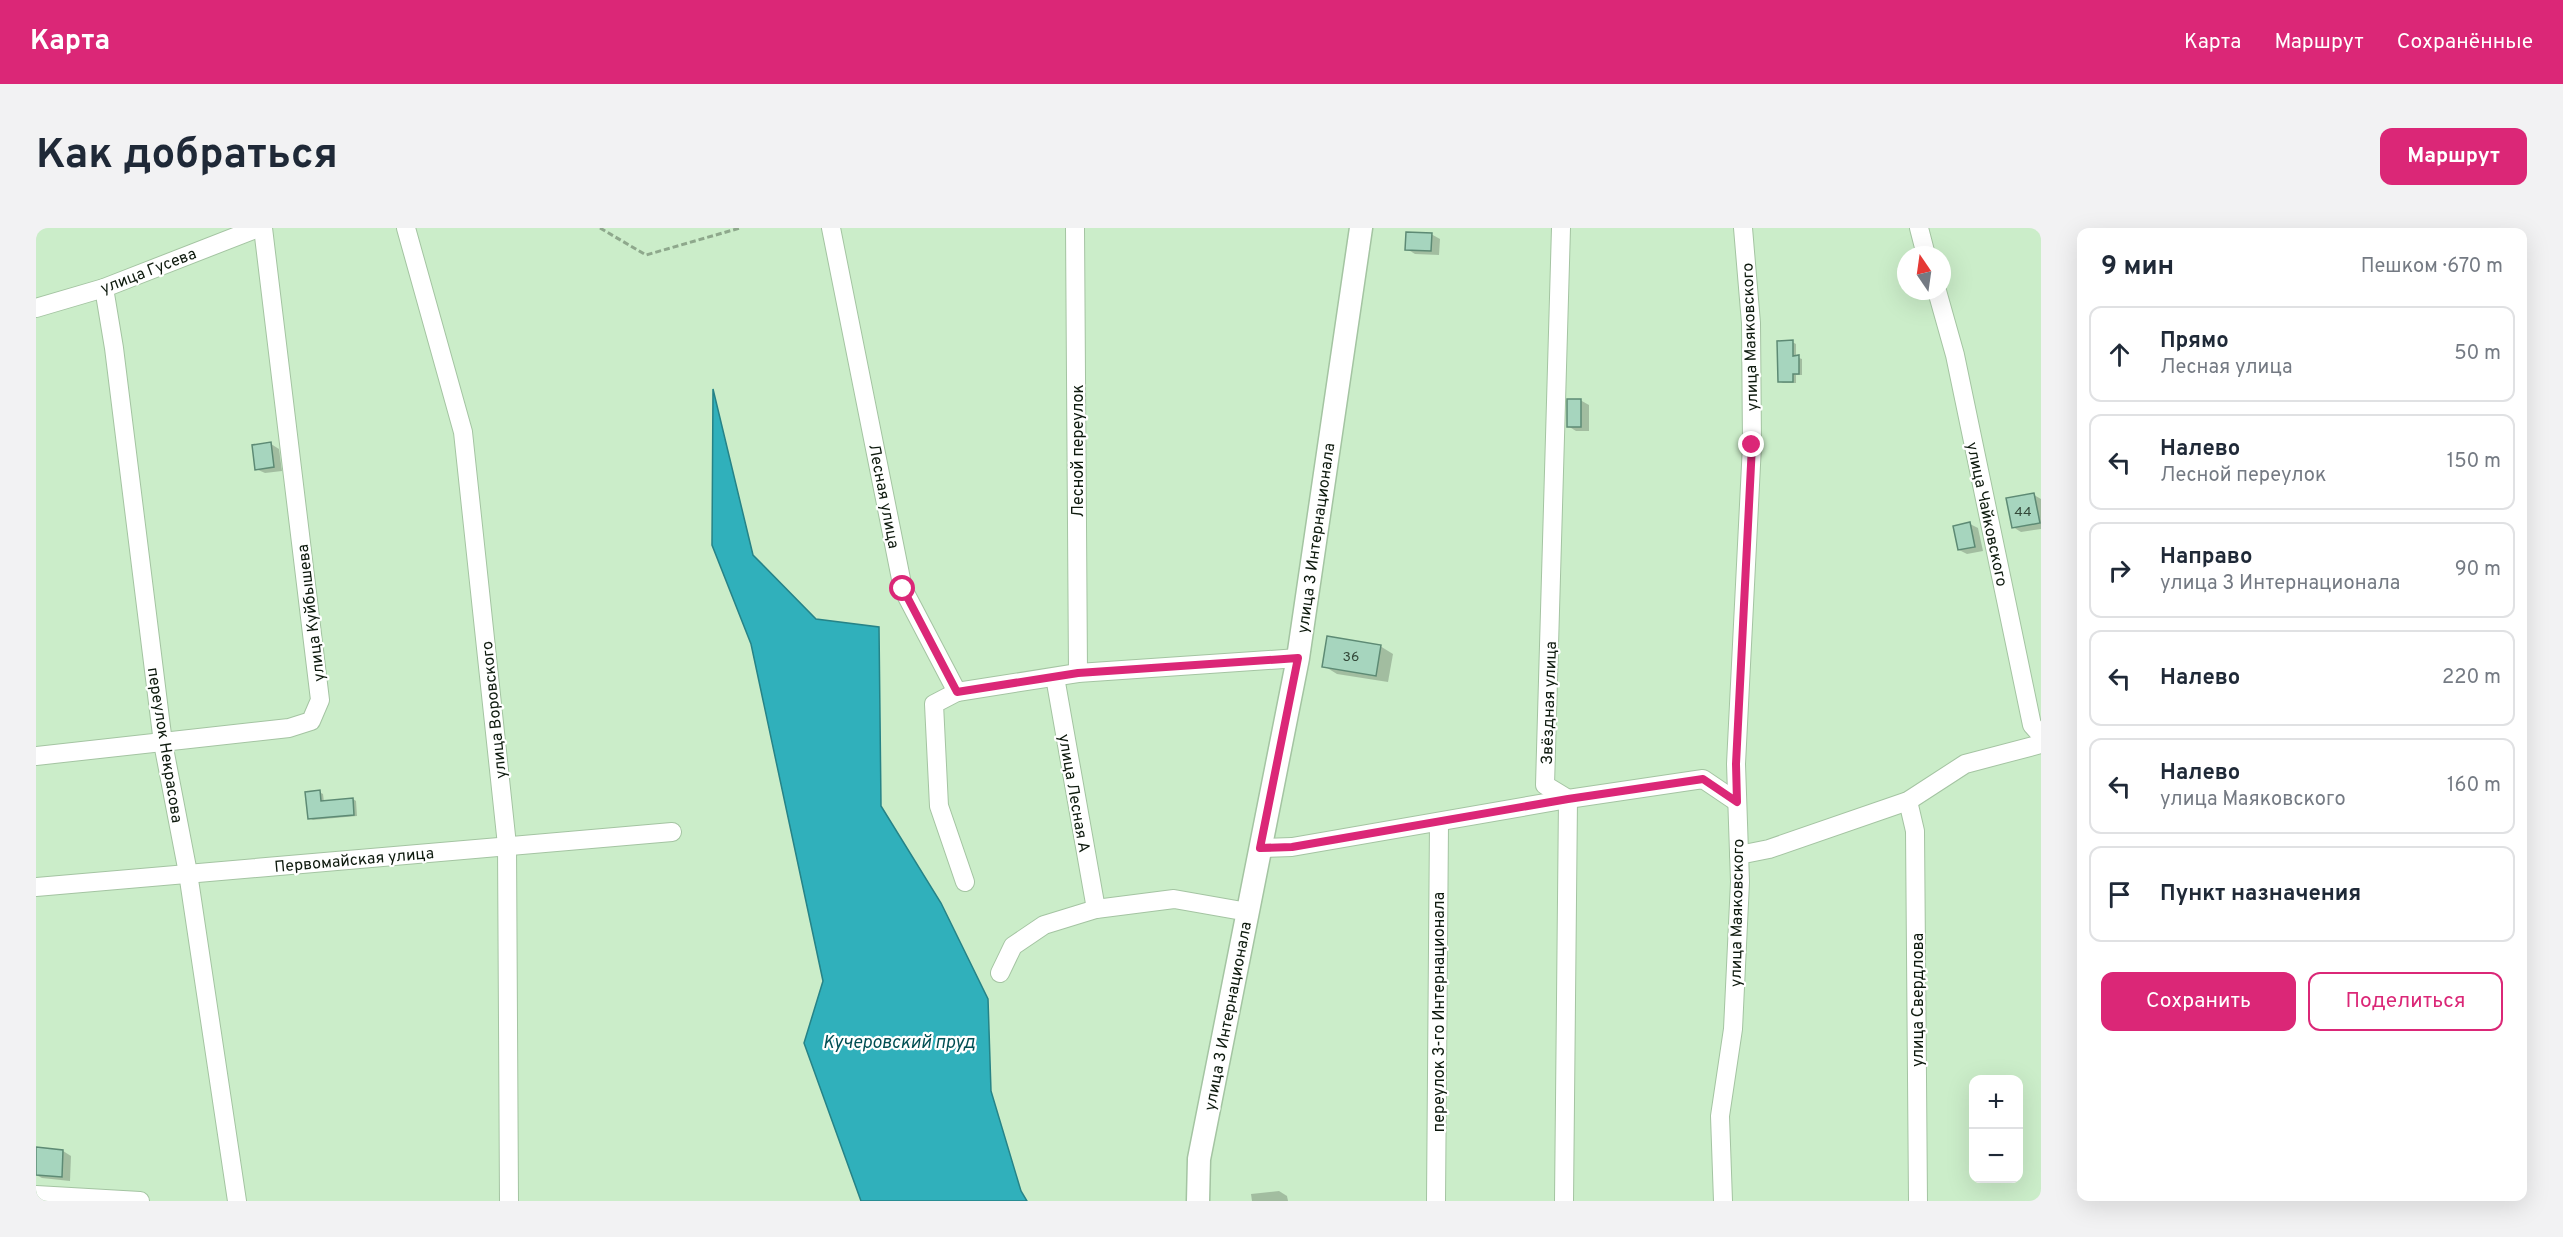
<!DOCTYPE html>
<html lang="ru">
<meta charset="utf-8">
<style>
body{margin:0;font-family:Overpass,sans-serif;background:#f2f2f3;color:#1f2937}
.controls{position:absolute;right:18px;bottom:18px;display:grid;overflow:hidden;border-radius:12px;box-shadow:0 6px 24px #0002}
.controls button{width:54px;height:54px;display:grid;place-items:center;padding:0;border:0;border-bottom:2px solid #e0e1e3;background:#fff;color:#1f2937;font:30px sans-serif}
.compass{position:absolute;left:1861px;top:18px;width:54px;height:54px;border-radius:50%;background:#fff;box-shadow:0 6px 24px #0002;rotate:347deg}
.stop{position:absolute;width:18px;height:18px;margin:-14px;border:4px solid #db2777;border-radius:50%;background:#fff}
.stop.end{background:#db2777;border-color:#fff;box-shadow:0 2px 6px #0008}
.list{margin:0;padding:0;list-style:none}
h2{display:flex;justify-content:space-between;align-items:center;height:78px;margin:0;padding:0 24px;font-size:26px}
h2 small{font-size:20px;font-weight:400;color:#747a83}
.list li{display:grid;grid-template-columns:39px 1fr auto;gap:18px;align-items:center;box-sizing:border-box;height:96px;margin:0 12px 12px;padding:0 12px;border:2px solid #e0e1e3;border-radius:12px}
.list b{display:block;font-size:22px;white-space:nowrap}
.list p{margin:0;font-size:20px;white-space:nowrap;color:#747a83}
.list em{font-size:20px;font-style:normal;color:#747a83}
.actions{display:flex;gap:12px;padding:18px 24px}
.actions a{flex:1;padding:14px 0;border:2px solid #db2777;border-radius:12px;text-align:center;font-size:21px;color:#db2777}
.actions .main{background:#db2777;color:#fff}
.icon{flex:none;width:33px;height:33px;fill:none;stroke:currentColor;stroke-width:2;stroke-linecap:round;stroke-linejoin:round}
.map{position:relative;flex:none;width:2005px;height:973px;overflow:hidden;border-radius:12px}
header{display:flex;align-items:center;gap:36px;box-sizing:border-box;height:84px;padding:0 30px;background:#db2777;color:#fff}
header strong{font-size:28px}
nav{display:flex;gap:33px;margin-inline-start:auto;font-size:21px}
.intro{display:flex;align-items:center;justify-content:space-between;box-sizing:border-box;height:144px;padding:0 36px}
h1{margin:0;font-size:42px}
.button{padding:15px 27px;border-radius:12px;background:#db2777;color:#fff;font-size:21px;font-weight:700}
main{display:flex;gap:36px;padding:0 36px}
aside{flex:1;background:#fff;border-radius:12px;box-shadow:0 6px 24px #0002}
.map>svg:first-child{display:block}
</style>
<header>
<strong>Карта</strong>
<nav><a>Карта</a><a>Маршрут</a><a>Сохранённые</a></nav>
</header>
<div class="intro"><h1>Как добраться</h1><a class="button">Маршрут</a></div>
<main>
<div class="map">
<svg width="2005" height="973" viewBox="0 0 2005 973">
<rect width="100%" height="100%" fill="#cbedc9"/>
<path fill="#30b0bb" stroke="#268387" stroke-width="1.5" d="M 677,161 L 717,327 L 780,391 L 843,399 L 845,578 L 905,675 L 952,771 L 955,863 L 985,963 L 991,973 L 825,973 L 768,815 L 787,753 L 715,416 L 676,317 Z"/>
<g fill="#0003">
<path d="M 1395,6 L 1404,11 L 1403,27 L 1379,26 L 1371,21 Z"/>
<path d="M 1756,114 L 1760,116 L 1760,129 L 1766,131 L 1766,147 L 1760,147 L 1760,155 L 1747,155 L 1743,153 Z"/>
<path d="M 1544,172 L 1553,177 L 1553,203 L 1540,203 L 1532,198 Z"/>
<path d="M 235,216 L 243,221 L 246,243 L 229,245 L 220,241 Z"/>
<path d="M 1998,267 L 2005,271 L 2005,301 L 1985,304 L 1977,299 Z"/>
<path d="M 1934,296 L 1942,300 L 1947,323 L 1931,326 L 1923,322 Z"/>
<path d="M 1344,418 L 1357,426 L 1352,454 L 1301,446 L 1288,438 Z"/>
<path d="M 283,564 L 287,566 L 288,574 L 317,571 L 320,573 L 321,588 L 277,592 L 273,590 Z"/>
<path d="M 27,923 L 35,928 L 34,953 L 6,950 L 0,947 L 0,926 Z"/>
<path d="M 1243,963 L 1251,968 L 1252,973 L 1216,973 L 1215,966 Z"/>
</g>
<g fill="#a6d5be" stroke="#5d8a74" stroke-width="1.5">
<path d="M 1370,4 L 1396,5 L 1395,23 L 1369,22 Z"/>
<path d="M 1757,112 L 1757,128 L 1763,127 L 1763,146 L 1757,146 L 1757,154 L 1742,154 L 1741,113 Z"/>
<rect x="1531" y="171" width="14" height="28"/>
<path d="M 235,214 L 238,239 L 219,242 L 216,217 Z"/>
<path d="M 1998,265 L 2004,295 L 1976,300 L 1970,270 Z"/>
<path d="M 1934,294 L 1939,319 L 1922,322 L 1917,298 Z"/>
<path d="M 1291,408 L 1345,417 L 1340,448 L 1286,439 Z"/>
<path d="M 284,562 L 285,573 L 317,570 L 318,587 L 272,591 L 269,564 Z"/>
<path d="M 0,919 L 27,922 L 26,949 L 0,947 Z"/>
</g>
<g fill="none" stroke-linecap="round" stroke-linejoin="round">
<defs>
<g id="minor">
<path d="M 370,0 L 427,204 L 471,617 L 473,973"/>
<path d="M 795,0 L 867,361 L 921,464 L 898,476 L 903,578 L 929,654"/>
<path d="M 1039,0 L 1042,445"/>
<path d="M 1525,0 L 1509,557 L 1532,571 L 1528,973"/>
<path d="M 1883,0 L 1890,27"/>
<path d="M 68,60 L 78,120 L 127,515 L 152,645 L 201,973"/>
<path d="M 1901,63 L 1919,127 L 1996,497 L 2005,507"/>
<path d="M 0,80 L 68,60 L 222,0"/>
<path d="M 1019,449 L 1060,681"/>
<path d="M 921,464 L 1042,445 L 1262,430"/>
<path d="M 0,528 L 253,500 L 275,493 L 284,472 L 227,0"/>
<path d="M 1872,573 L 1879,603 L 1882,973"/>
<path d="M 1224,620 L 1256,619 L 1532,571 L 1667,551 L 1701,574"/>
<path d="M 1703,627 L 1733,621 L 1872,573 L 1929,536 L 2005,516"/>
<path d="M 0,659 L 636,604"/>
<path d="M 964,745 L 977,718 L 1008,697 L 1060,681 L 1138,671 L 1212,684"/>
<path d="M 0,967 L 104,973"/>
<path d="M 1400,973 L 1403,595"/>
<path d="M 1687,973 L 1684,888 L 1697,801 L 1704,654 L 1700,536 L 1716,217 L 1715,95 L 1707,0"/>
</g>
<path id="tertiary" d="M 1162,973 L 1163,931 L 1262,430 L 1325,0"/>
</defs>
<use href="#minor" stroke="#a4c4a2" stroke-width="20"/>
<use href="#tertiary" stroke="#a4c4a2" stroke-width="25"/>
<path stroke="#8ea88c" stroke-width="3" stroke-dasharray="6 3" stroke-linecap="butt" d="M 564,0 L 610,27 L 704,0"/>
<use href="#minor" stroke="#fff" stroke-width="18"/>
<use href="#tertiary" stroke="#fff" stroke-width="22"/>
</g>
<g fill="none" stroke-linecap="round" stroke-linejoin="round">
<path stroke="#db2777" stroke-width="8" d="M 867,361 L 921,464 L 1042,445 L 1262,430 L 1224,620 L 1256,619 L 1532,571 L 1667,551 L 1701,574 L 1700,536 L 1716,217"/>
</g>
<g text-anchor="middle" stroke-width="4.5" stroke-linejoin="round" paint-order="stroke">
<g font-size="14" fill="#34493a">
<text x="1987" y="288">44</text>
<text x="1315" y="433">36</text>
</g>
<g font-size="16" fill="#0e1a0e" stroke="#fff">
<text transform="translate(112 42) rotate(-21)" y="6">улица Гусева</text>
<text transform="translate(1713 109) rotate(-92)" y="6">улица Маяковского</text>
<text transform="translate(1041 223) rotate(-90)" y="6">Лесной переулок</text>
<text transform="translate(849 268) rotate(79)" y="6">Лесная улица</text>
<text transform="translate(1952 286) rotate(78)" y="6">улица Чайковского</text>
<text transform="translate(1279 310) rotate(-82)" y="6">улица 3 Интернационала</text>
<text transform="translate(274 385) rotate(-97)" y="6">улица Куйбышева</text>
<text transform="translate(1512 475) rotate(-88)" y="6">Звёздная улица</text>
<text transform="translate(457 482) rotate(-96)" y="6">улица Воровского</text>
<text transform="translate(130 517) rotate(81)" y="6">переулок Некрасова</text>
<text transform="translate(1039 565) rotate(80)" y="6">улица Лесная А</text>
<text transform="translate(318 631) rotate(-5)" y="6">Первомайская улица</text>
<text transform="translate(1700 685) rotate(-89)" y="6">улица Маяковского</text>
<text transform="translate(1881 772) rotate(-90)" y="6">улица Свердлова</text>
<text transform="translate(1402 784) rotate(-90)" y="6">переулок 3-го Интернационала</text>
<text transform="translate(1191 788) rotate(-79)" y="6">улица 3 Интернационала</text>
</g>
<g font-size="18" font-style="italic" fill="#014f54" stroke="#fff">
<text x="863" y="820">Кучеровский пруд</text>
</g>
</g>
</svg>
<div class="controls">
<button>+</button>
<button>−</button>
</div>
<svg class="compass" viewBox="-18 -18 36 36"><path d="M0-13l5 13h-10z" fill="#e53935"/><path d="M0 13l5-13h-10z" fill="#747a83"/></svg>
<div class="stop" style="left:867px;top:361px"></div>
<div class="stop end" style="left:1716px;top:217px"></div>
</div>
<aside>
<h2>9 мин<small>Пешком · 670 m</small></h2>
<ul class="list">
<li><svg class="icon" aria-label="ahead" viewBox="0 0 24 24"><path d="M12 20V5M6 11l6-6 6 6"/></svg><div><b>Прямо</b><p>Лесная улица</p></div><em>50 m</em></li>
<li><svg class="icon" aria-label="left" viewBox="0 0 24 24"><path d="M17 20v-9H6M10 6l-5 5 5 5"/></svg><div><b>Налево</b><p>Лесной переулок</p></div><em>150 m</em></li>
<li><svg class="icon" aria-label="right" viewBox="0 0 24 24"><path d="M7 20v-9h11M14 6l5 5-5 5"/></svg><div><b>Направо</b><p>улица 3 Интернационала</p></div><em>90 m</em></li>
<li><svg class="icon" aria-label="left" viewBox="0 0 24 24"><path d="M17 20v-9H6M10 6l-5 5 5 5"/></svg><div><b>Налево</b></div><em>220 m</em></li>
<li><svg class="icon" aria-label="left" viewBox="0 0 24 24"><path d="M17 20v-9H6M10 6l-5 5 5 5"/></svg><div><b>Налево</b><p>улица Маяковского</p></div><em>160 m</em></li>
<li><svg class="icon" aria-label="arrive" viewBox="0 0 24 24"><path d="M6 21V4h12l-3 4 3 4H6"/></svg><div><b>Пункт назначения</b></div></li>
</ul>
<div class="actions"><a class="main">Сохранить</a><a>Поделиться</a></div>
</aside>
</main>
